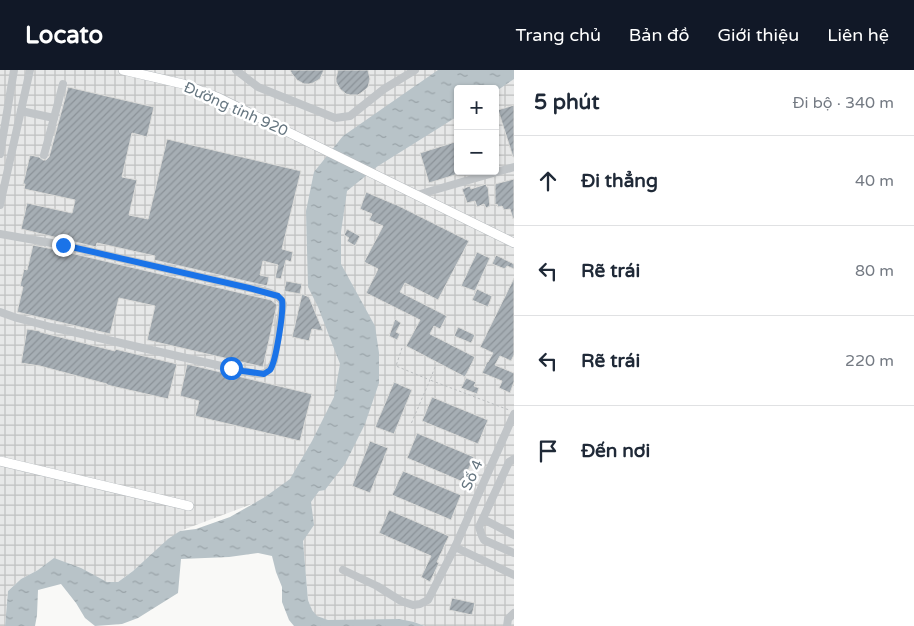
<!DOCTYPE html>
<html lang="vi">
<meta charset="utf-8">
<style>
body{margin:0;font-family:"Varela Round",sans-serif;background:#f2f2f3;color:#1f2937}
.controls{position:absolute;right:15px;top:15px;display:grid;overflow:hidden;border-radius:5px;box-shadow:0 1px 4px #0004}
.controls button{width:45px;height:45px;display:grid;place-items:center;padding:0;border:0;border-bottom:1px solid #e0e1e3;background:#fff;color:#1f2937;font:25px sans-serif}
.stop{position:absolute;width:15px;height:15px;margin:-11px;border:4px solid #1a73e8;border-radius:50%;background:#fff}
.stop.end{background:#1a73e8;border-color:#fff;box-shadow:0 1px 5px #0008}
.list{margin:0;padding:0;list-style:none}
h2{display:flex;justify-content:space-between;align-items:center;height:65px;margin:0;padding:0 20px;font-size:21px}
h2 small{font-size:16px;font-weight:400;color:#747a83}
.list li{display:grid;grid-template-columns:32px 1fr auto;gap:15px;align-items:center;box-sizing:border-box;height:90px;padding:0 20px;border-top:1px solid #e0e1e3}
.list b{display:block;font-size:19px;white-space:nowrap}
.list em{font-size:16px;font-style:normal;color:#747a83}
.icon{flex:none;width:28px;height:28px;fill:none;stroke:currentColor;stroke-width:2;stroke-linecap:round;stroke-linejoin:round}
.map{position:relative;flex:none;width:514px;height:556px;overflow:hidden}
header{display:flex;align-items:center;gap:30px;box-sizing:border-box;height:70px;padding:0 25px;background:#111827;color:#fff}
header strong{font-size:24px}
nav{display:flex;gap:28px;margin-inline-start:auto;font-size:18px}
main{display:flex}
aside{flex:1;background:#fff}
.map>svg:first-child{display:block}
</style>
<header>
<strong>Locato</strong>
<nav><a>Trang chủ</a><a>Bản đồ</a><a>Giới thiệu</a><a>Liên hệ</a></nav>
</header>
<main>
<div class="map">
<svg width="514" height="556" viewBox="0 0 514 556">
<defs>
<pattern id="industrial-grid" width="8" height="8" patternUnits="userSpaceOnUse" patternTransform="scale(1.25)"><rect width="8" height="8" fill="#e7e8e8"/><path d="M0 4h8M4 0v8" fill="none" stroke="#bfc1c1"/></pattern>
<pattern id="water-ripples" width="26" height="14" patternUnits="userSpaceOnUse" patternTransform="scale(1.25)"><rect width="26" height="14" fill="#b8c3c8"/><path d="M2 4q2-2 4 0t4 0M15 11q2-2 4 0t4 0" fill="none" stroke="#99a3a8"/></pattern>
<pattern id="building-hatch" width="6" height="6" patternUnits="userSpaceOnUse" patternTransform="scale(1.25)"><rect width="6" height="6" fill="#a6aeb4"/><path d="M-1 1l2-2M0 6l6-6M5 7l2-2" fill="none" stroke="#8b9298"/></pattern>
</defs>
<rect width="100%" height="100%" fill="#f9f9f7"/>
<path fill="url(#industrial-grid)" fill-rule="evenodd" d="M 0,0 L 514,0 L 514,556 L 425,556 L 414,552 L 328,550 L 317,547 L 312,541 L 308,530 L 303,471 L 252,434 L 180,461 L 133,501 L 118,512 L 107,512 L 98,508 L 38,500 L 21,509 L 8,521 L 5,556 L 0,556 ZM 458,19 L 495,19 L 495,101 L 458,101 Z"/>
<path fill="url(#water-ripples)" d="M 438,0 L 514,0 L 514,9 L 495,22 L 495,19 L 458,19 L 458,46 L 378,96 L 347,121 L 341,162 L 341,194 L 375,256 L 379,283 L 379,313 L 365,354 L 345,394 L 325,420 L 319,421 L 311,432 L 314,455 L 303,471 L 308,530 L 312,540 L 317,546 L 328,550 L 399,549 L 414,552 L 425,556 L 294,556 L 289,550 L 282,532 L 282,517 L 276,502 L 272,486 L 258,483 L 229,487 L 181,489 L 178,523 L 138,548 L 122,554 L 95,556 L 85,548 L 76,533 L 61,514 L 38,520 L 37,545 L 35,556 L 5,556 L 8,521 L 21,509 L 38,500 L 54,488 L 81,498 L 107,512 L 118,512 L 133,501 L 168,469 L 180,461 L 196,459 L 230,447 L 265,427 L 290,409 L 312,371 L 334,327 L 340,294 L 318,237 L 308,217 L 306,141 L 314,102 L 343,66 Z"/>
<g fill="url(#building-hatch)" stroke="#dbdbd9">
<path d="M 290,0 L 324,0 L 320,9 L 313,13 L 309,14 L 304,14 L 297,10 L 292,4 Z"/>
<path d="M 338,0 L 368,0 L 370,9 L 368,17 L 365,20 L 358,25 L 350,25 L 346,24 L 340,19 L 336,12 L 336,8 Z"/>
<path d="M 68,17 L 154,37 L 147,67 L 132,63 L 122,107 L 137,110 L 129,145 L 148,149 L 167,69 L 301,101 L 282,179 L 293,182 L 291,192 L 286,190 L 281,209 L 275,208 L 278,195 L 263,191 L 260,205 L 269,207 L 267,216 L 154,190 L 155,186 L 97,173 L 96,177 L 21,159 L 27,133 L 72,143 L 75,130 L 24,119 L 25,114 L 23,114 L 30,85 L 39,87 L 43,90 L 46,90 L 49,87 Z"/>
<path d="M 514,35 L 514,87 L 513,87 L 498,40 Z"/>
<path d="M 458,71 L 458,104 L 429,113 L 420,83 Z"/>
<path d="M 514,109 L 514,148 L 513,149 L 510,139 L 504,140 L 502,136 L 498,137 L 497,134 L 495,135 L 495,114 Z"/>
<path d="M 486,114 L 487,117 L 488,117 L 490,136 L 486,138 L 484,134 L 477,137 L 475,131 L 467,133 L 462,119 L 470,116 L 471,119 Z"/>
<path d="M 366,122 L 394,134 L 395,134 L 469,171 L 438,230 L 405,213 L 400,222 L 447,246 L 440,259 L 434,256 L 430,264 L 475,287 L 465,307 L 406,276 L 420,250 L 366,223 L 378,199 L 364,192 L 383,156 L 369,150 L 372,144 L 360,139 Z"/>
<path d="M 347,159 L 360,166 L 355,176 L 347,171 L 349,168 L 344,165 Z"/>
<path d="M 33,175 L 62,181 L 271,230 L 277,235 L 263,297 L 147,270 L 155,236 L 119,228 L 110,264 L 17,242 L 23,217 L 20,216 L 24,199 L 27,200 Z"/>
<path d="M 477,182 L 490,188 L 475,221 L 461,216 Z"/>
<path d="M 496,185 L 514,194 L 514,199 L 507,196 L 505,199 L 492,194 Z"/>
<path d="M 514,208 L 514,285 L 511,291 L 500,286 L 495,295 L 514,303 L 514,312 L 510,323 L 499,318 L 502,311 L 482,303 L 487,292 L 488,292 L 493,283 L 480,277 Z"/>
<path d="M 286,211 L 302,214 L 300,224 L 284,221 Z"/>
<path d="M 477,219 L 492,226 L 488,237 L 472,230 Z"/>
<path d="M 302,224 L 309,227 L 323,261 L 312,259 L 309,271 L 292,267 Z"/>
<path d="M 395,249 L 401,253 L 396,262 L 400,264 L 397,270 L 389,266 Z"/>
<path d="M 458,257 L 475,265 L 471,273 L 454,266 Z"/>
<path d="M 27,259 L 40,261 L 40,262 L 115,281 L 115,279 L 177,294 L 168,329 L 107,315 L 107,314 L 40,296 L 21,293 Z"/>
<path d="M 187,294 L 312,324 L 300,371 L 195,346 L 199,331 L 180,326 Z"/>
<path d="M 466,308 L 476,312 L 474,316 L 479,318 L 477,324 L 461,318 Z"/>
<path d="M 394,312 L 412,320 L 394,364 L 375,357 Z"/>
<path d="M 432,327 L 488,350 L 478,374 L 422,351 Z"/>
<path d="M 417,363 L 474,387 L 463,412 L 407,388 Z"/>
<path d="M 370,371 L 388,378 L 370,423 L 352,416 Z"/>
<path d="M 403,401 L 461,425 L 451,450 L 392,425 Z"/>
<path d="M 389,440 L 449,466 L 437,492 L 439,493 L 430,512 L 421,507 L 431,486 L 379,463 Z"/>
<path d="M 452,528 L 475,533 L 472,545 L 449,540 Z"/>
</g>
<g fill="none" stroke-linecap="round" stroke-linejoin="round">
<defs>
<g id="major">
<path d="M 123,0 L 183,14 L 219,28 L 514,173"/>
<path d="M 0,391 L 189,436"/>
</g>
</defs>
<use href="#major" stroke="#b4b9bd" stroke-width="10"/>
<g stroke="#bbbec0" stroke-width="1" stroke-dasharray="2.5 2.5" stroke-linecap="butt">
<path d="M 402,278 L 396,296 L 430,310 L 411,354"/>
<path d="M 435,297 L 430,310 L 509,340"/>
</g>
<g stroke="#c1c5c8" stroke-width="8">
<path d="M 236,0 L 258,17 L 335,48 L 350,46 L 384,19 L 415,0"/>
<path d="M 21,41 L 54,48 L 44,85"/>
<path d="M 54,48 L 63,14"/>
<path d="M 0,84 L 14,0"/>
<path d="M 417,125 L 514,97"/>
<path d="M 0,135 L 30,0"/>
<path d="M 0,164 L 63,175 L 249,218 C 260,221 280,222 283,234 L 274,291 C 266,309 259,304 243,301 L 51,257 L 17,248 L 0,242"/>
<path d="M 514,389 L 509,392 L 479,457 L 482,466 L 484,470 L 514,483"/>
<path d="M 483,449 L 514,465"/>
<path d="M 455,477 L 514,505"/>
<path d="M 343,500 L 377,516 L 401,531 L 413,535 L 420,534 L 428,530 L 455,477 L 514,344"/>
<path d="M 507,556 L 508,549 L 514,543"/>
</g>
<use href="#major" stroke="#fff" stroke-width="9"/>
</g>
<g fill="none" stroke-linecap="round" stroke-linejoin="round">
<path stroke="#1a73e8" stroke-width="6" d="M 63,175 L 249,218 L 278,226 L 282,230 C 284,240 276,292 270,300 C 269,301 265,303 264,304 L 243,301 L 231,298"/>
</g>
<g text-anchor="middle" stroke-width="5" stroke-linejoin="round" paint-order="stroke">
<g font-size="15" fill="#667680" stroke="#fff">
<text transform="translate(236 39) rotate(24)" y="5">Đường tỉnh 920</text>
<text transform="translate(472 405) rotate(-66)" y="5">Số 4</text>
</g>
</g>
</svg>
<div class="controls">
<button>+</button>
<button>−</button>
</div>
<div class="stop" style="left:231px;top:298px"></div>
<div class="stop end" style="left:63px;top:175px"></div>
</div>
<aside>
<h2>5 phút<small>Đi bộ · 340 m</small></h2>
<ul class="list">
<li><svg class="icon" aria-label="ahead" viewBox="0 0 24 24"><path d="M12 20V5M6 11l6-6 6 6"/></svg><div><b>Đi thẳng</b></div><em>40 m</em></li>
<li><svg class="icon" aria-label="left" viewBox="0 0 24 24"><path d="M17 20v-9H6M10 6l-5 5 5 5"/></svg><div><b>Rẽ trái</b></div><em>80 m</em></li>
<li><svg class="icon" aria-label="left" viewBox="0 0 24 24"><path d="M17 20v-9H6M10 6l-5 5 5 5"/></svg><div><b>Rẽ trái</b></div><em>220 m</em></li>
<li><svg class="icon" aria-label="arrive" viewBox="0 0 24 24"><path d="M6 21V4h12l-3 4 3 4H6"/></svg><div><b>Đến nơi</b></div></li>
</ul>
</aside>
</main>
